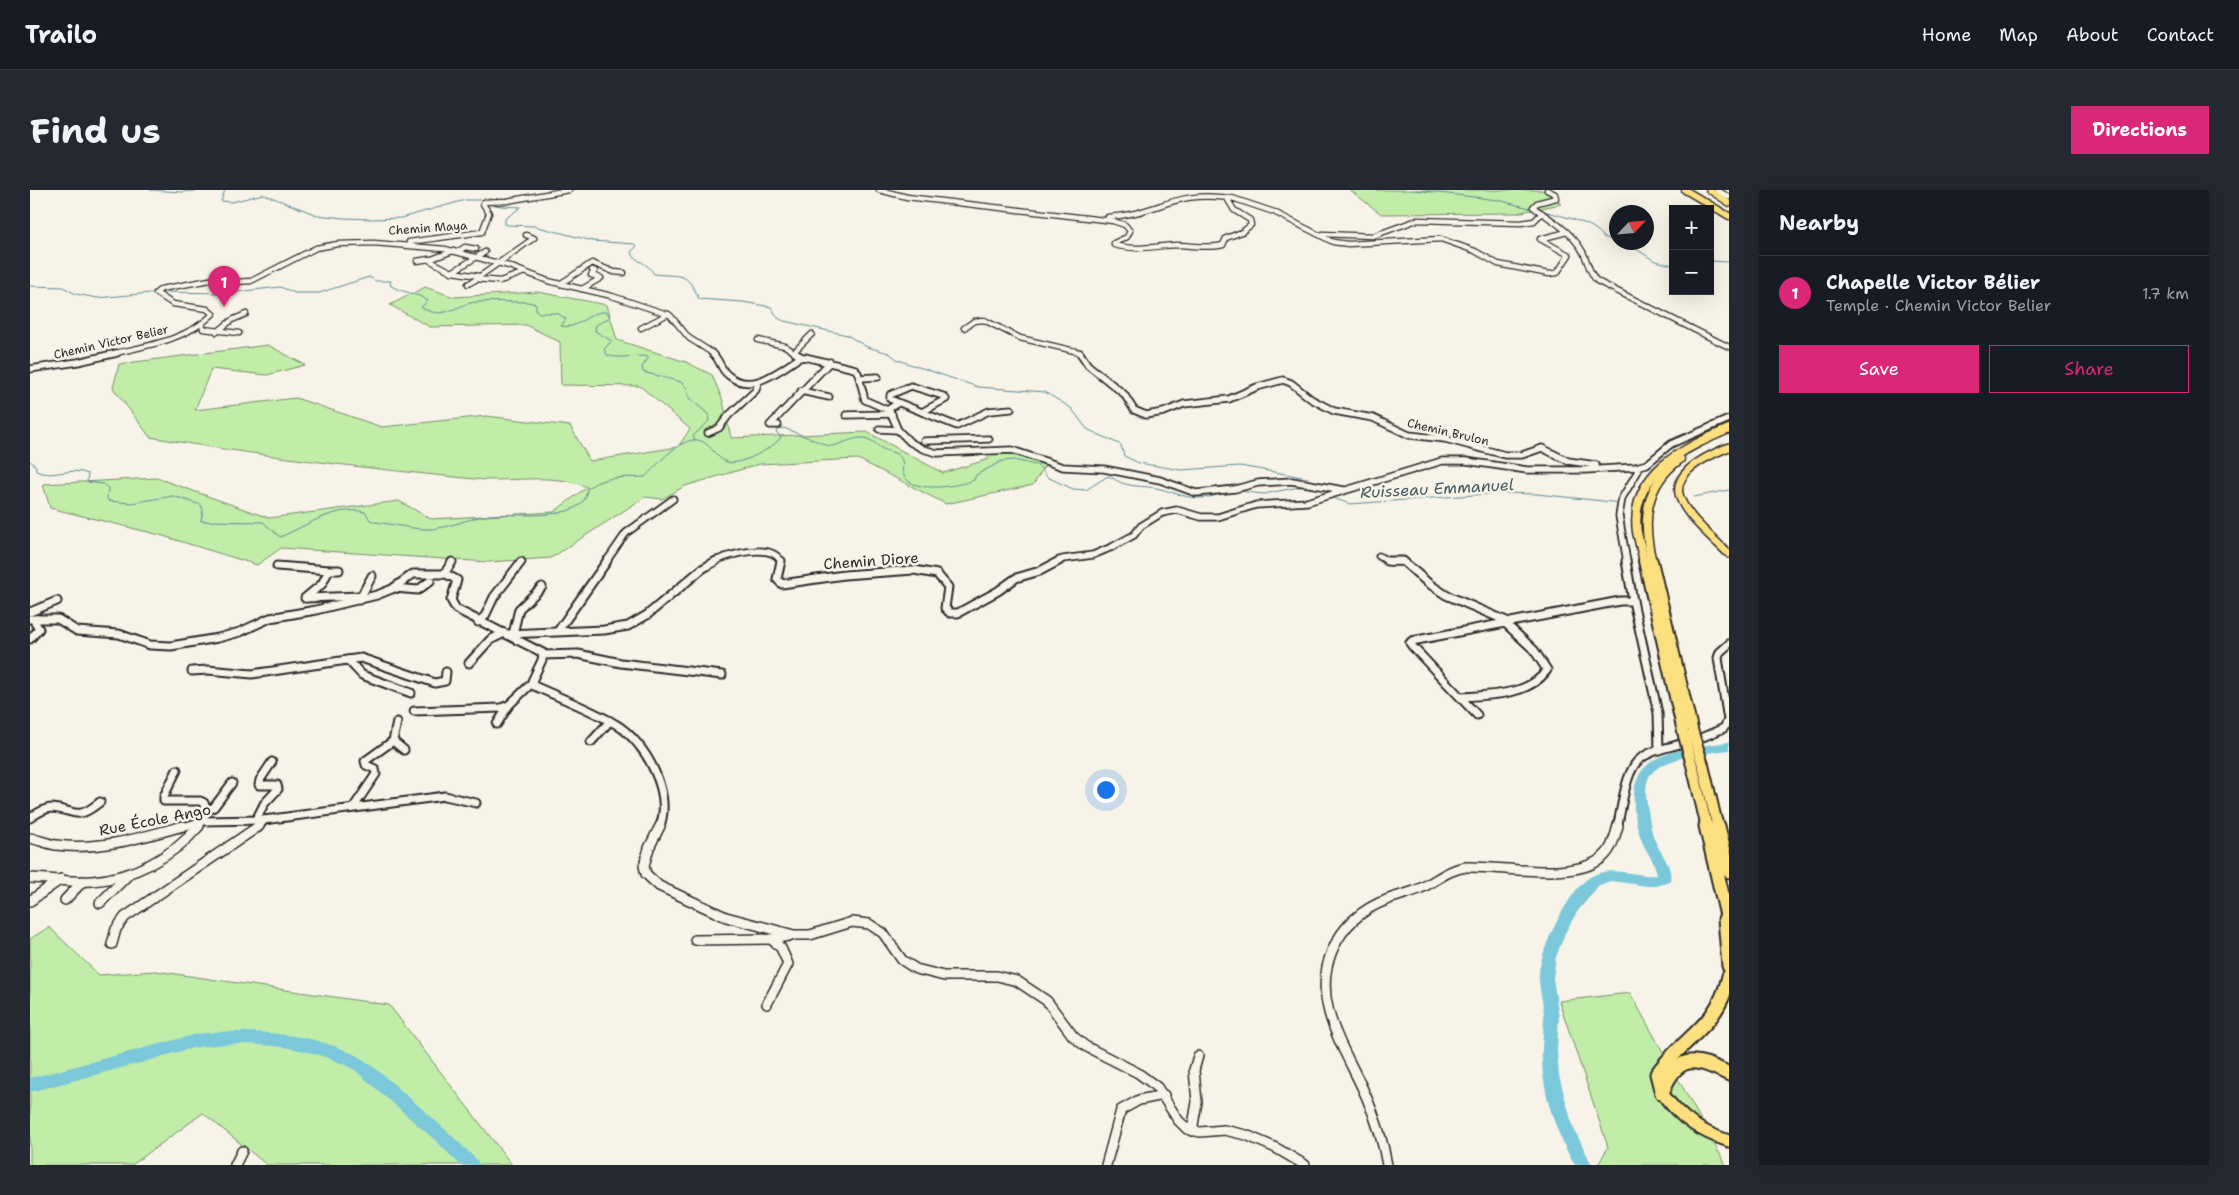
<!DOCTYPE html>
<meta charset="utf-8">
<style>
body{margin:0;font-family:"Shantell Sans",sans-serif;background:#242831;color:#f1f3f6}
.controls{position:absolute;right:15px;top:15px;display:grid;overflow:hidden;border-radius:0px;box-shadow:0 5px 20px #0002}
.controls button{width:45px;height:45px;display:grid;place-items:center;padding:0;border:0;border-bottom:1px solid #363941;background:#171b24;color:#f1f3f6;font:25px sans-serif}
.compass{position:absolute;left:1579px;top:15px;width:45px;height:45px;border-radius:50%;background:#171b24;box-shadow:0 5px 20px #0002;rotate:64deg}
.you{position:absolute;left:1075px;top:599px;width:18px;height:18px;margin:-12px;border:4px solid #fff;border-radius:50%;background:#1a73e8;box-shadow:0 0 0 8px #1a73e833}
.badge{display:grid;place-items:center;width:32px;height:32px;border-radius:50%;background:#db2777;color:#fff;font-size:16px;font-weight:700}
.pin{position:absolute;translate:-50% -41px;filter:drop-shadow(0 1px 2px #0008)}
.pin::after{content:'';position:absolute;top:26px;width:18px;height:15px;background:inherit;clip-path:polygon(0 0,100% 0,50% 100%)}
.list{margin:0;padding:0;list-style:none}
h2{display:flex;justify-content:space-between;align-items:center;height:65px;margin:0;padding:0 20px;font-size:21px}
h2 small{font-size:16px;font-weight:400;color:#9ea1a6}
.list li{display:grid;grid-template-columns:32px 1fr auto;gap:15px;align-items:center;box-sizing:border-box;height:75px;padding:0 20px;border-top:1px solid #363941}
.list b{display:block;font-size:19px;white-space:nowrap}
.list p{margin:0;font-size:16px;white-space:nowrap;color:#9ea1a6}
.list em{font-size:16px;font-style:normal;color:#9ea1a6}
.actions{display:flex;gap:10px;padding:15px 20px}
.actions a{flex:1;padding:11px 0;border:1px solid #db2777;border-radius:0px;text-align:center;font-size:18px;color:#db2777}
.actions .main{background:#db2777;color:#fff}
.map{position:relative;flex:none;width:1699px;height:975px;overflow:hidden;border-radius:0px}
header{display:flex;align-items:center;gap:30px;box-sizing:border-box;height:70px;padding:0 25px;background:#171b24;border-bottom:1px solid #363941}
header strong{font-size:24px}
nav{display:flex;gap:28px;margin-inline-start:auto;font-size:18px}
.intro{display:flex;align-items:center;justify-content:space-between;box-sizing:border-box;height:120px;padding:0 30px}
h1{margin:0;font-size:35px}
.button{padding:12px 22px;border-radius:0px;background:#db2777;color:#fff;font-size:18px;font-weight:700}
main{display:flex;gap:30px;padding:0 30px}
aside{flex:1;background:#171b24;border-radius:0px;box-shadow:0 5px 20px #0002}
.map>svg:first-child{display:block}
</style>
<header>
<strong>Trailo</strong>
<nav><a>Home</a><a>Map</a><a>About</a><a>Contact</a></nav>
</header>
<div class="intro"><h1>Find us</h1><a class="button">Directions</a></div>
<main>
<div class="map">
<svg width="1699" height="975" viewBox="0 0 1699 975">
<rect width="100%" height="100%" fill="#f7f3e8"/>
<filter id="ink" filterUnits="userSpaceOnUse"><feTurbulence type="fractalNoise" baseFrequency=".02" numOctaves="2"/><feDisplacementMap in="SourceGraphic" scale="10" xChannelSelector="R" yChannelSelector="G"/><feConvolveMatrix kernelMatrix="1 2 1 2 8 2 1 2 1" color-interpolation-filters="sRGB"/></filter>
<g filter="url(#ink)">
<g fill="#c1eda9" stroke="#768c6a">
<path d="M 1320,0 L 1515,0 L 1531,14 L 1487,23 L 1351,24 Z"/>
<path d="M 395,97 L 424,107 L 508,102 L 577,115 L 587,150 L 656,172 L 682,185 L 693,211 L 701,248 L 837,242 L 913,283 L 959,269 L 954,258 L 1018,270 L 1003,295 L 916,314 L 828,269 L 730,274 L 655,296 L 632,309 L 615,307 L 521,368 L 458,372 L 251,358 L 227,375 L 130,345 L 20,318 L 13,294 L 127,288 L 239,328 L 369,311 L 401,329 L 524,322 L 557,297 C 521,282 482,293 444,289 C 336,278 227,266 120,247 L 83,198 L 89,174 L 238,155 L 275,175 L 237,185 L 181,179 L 165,220 L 266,208 L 352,237 L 456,226 L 540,236 L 560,271 L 648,257 L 660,239 L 610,196 L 531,195 L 530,152 L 496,135 L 400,137 L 360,115 Z"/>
<path d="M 19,737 L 69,785 L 125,781 L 359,815 L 482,975 L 237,975 L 173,923 L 102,975 L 0,975 L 0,749 Z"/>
<path d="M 1600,803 L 1696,975 L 1568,975 L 1578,957 L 1529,811 Z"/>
</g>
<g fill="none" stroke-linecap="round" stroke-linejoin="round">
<g stroke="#5c8995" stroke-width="1">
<path d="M 120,0 L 152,2 L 177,0"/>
<path d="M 195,0 L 191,11 L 202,12 L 233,4 L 287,25 L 313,28 L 343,29 L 371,28 L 435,10 L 454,10"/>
<path d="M 1385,0 L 1468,10 L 1503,19"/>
<path d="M 461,13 L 470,16 L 491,17 L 475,29 L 475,34 L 477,35 L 504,36 L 563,51 L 604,54 L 607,56 L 601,62 C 607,74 616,70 624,84 C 653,87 656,81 669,109 L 713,112 L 741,117 L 748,128 L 754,131 L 817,145 L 837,157 L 859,163 L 868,170 L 948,197 L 1015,202 L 1041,218 L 1057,239 L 1091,255 L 1094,266 L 1109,273 L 1151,280 L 1210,276 L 1278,288"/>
<path d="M 1510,20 C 1526,25 1566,32 1573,47 L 1586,51"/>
<path d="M 1595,52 L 1625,71 L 1643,75"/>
<path d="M 1680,71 L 1699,72"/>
<path d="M 0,96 L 33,97 L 46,104 L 67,108 L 121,103"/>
<path d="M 129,102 L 197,103 L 250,97 L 265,103 L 289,103 L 339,87 L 346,91 L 361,91 L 360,95 C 371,103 386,102 398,111 L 391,117 C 413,132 428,113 447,112 C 464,111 481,112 498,112 L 506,114 L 506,120 L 509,123 L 527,123 L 536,129 L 531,136 C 550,140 558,120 577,122 L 580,127 L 566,135 L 565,141 L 582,151 L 574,159 L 577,165 C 591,170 605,164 619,167 L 612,177 L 613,182 L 651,192 L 657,198 L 659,208 L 678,224 L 679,231 L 663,246 L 665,250"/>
<path d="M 0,271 L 6,276 L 6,281 C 24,289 40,276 58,284 L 57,292 L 73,294 L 78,298 L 77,309 L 79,311 L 101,313 L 143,306 L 171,315 L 173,320 L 171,331 L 233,332 L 250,347 C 277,336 304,315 335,322 L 340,330 L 345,332 C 363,334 384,340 402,339 C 421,337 440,328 459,325 C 481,322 557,335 557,299 C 573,285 595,288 615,287 C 626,276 646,252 663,250 C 679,248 683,267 697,272 C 710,276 744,258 751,247 L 746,242 L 748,239 L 754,238 L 799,256 C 812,256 827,243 840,250 C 845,252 848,257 853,259 C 857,261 864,262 868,265 C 876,271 870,279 874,286 C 883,304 929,296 944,290 L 946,285 L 972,271 L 984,270 L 1006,275 L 1010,277 L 1017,287 L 1043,299 L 1056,300 L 1078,286 C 1084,288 1089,293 1095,294 C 1105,297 1116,296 1126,298 C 1153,304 1164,314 1193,303"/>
<path d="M 1291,298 L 1303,308 L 1320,314 L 1471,303 L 1507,304 L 1591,313"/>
<path d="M 1208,301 L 1234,304 L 1274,296"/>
<path d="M 1664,307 L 1699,300"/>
</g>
<g fill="#7cc8db" fill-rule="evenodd">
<path d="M 1699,552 L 1699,560 C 1679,563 1627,567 1618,589 C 1615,598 1616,610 1618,620 C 1620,631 1621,643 1626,653 C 1631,664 1645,679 1639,692 L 1626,696 L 1617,696 L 1581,691 L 1569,695 L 1547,722 L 1535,743 L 1526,767 L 1523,788 L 1529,827 L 1527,860 L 1529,886 L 1543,937 L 1562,975 L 1545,975 C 1527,946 1513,905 1512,870 C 1511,856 1514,842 1514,828 C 1514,813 1508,798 1509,783 C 1511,758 1539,700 1560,687 C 1582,674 1604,687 1627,685 C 1625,670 1614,660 1610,646 C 1586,565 1634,561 1699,552 Z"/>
<path d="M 185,842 C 230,841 278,843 319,862 C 338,870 353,885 368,898 C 395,921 421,944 447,970 L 449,975 L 430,975 L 406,951 L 325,880 C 279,855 220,850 169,857 C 151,860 132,867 114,872 C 76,882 38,892 0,902 L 0,888 L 167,844 Z"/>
</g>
<defs>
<g id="minor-far3">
<path d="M 849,0 L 877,7 L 1083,31 L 1095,35 L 1100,41 L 1097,47 L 1084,53 L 1084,55 C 1105,61 1125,56 1146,55 C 1162,55 1177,59 1193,55 L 1196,48 L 1212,42 L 1221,35 L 1220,30 L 1204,20 L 1198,10 L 1202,8 L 1244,22 L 1303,52 L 1318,54 L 1411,49 L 1445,61 L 1468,74 L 1519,84 L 1527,83 L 1539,65 L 1510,49 L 1537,42"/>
<path d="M 1517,0 L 1525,4 L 1526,8 L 1507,13 L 1503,17 C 1521,29 1543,43 1553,62 C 1558,72 1559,83 1567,91 L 1699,157"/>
<path d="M 1687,0 L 1699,7"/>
<path d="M 1078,27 C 1129,24 1142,0 1200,8"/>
<path d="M 1293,44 L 1343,46 L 1387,30 L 1491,33 L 1504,31 L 1512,23"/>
<path d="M 379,52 L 452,42 L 459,23 L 453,14 L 454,12 L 477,11 L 539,0"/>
<path d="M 423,61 L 399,70 L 422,82 L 449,86"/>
<path d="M 427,62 L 435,57 L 446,59"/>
<path d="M 387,71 L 399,69"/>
<path d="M 422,82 L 455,62"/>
<path d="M 495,82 L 470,91 L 446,89 L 504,48 L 496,45"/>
<path d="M 438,94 L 447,89"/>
<path d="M 530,94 L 562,73 L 584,82 L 594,83"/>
<path d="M 552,99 L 571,88 L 561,85 L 565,81 L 562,80"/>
<path d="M 172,133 L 173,139 L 209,143"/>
<path d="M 611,138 L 638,124"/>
<path d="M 934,138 L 944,131 L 954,130 L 990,148 L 1049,162 L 1050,164"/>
<path d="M 187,142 L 202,130 L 216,124"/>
<path d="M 728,150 L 755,156 L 767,164"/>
<path d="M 765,161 L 782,144"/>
<path d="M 81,164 C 116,156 157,150 183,124 L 177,119 L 143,114 L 126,103 L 131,99 L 185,89 L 206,92 L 221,91 L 286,58 L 308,54 L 344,53 L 415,59 L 479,76 L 518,91 L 582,106 L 640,125 L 659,148 L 684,164"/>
</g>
<g id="minor-far2">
<path d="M 682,163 C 690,169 690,179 698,185 C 721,205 749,181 769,168 L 775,167 L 825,179 L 828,183 L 835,210 L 860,221 L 868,240 L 880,252 L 893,259 L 907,263 L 982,260 L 1033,277 L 1074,279 L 1130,290 L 1166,303 L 1205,299 L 1228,293 L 1262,291 L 1314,300"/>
<path d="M 765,163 L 772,167"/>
<path d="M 1050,163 L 1058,175 L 1094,204 L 1104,220 L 1116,225 L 1134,222 L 1154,214 L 1199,209 L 1227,197 L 1253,190 L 1261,193 L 1281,209 L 1304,221 L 1343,228 L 1379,245 L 1415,249 L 1475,265 L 1492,265 L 1512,258 L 1538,271 L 1566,275"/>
<path d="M 0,179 L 48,172 L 87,163"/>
<path d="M 830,188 L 848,187"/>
<path d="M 881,196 L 913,206 L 916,209 L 892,222 L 860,209 L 860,205 Z"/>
<path d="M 771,201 L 799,207"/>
<path d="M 857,220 L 868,213"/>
<path d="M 892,222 L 927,236 L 959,221 L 981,219"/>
<path d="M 816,225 L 862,224"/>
<path d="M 748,235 L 740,235 L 800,172"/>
<path d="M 849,239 L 868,240"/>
<path d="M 678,243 L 689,238 L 699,225 L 726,200 L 728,192"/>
<path d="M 894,251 L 959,249"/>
<path d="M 1349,366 L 1359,372 L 1374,372"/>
<path d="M 576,372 L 596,343 L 643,309"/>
<path d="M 684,372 C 698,364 743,352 751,372"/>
<path d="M 1027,372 L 1033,369 L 1063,365 L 1082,357 L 1104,345 L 1111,336 L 1132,323 L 1147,320 L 1171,327 L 1188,327 L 1226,315 L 1277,312 L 1412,271 L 1436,271 L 1497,280 L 1555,280 L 1606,277 L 1617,274 L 1641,254 L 1699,229"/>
<path d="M 1597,372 L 1589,326 L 1592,308 L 1608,281 L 1606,277"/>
</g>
<g id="minor-far1">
<path d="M 751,371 L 747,389 L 752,394 L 814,385 L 884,380 L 907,384 L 918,397 L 915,418 L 920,423 L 928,423 L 968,401 L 986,388 L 1010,381 L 1029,371"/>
<path d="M 1357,371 L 1373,371 L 1398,393 L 1416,405 L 1479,432"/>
<path d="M 1596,371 L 1603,411 L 1628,523 L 1629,560"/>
<path d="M 247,376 L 299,380 L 292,394 L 275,408"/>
<path d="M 299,380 L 309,380"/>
<path d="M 414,384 L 422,372"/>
<path d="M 364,398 L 388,400 L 400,391"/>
<path d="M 276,408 L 330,406"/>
<path d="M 329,410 L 342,386"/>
<path d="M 0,422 L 27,411"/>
<path d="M 0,429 L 28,429 L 47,441 L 89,444 L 120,455 L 141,456 L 188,448 L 210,442 L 240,428 L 286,420 L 347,405 L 362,399 L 383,384 L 416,384 L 427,390 L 421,410 L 426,419 L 513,463 L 512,470 L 502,491 L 504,496 C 531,508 562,520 587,535 C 616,553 644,605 629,638"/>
<path d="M 448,432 L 455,426 L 464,407 L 491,372"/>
<path d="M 528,441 L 577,371"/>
<path d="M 477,444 L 574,440 L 598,436 L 617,425 L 672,379 L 686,371"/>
<path d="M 483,444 L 489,419 L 512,397"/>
<path d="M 0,449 L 9,439 L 5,433 L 7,429"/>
<path d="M 513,465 L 548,464 L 591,473 L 692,485"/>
<path d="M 318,470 L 332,485 L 381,503"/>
<path d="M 439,473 L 460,450 L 474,443"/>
<path d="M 162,481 L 178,480 L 222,484 L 331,468 L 405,493 L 415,491 L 416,482"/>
<path d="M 1431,507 C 1459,505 1499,506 1517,480 L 1504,460 L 1475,433"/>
<path d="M 384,521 L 471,518 L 479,515 L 502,493"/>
<path d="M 1447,525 L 1382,456 L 1380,453 L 1382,451 L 1590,411 L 1603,411"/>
<path d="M 467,534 L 479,515"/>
<path d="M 1673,547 L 1694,538 L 1698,530 L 1688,468 L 1690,462 L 1699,454"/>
<path d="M 363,551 L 374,560"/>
<path d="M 561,552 L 580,531"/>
<path d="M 147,580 L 134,606 L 134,611 L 170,611 L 174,613 L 177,621 L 168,638"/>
<path d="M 323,618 L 346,584 L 345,579 L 336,575 L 335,571 L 363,551 L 367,532"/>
<path d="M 177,621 L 184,617 L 202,593"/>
<path d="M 0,628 C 6,624 14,618 22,618 C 47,620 45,632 70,612"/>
<path d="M 226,630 L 234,614 L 248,599 L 247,595 L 229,595 L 230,590 L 242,572"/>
<path d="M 149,638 L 173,631 L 234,630 L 415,606 L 446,613"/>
<path d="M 228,638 L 234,630"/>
<path d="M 1587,638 C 1592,619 1595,580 1610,569 C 1621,560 1637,558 1650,554"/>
</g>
<g id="minor">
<path d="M 630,636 L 619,658 L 614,676 L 616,684 L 629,696 L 696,727 L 764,745 L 780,745 L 822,732 L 839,734 L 853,743 L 872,770 L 886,779 L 914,786 L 967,786 L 987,791 L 1017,811 L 1043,846 L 1055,856 L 1108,883 L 1127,897 L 1148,930 L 1157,939 L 1170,942 L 1194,940 L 1216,945 L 1246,958 L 1275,975"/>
<path d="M 0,648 C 9,650 18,654 26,655 C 69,661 113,647 153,636"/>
<path d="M 0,688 C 20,688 41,693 62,691 C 102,688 143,667 169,636"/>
<path d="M 35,710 L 53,691"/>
<path d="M 0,711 L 31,689"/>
<path d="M 70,713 L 98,685"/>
<path d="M 665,750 L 741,749 L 759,746"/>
<path d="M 82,754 L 86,739 L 95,727 L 229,636"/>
<path d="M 737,814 L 758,774 L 751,758 L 741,749"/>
<path d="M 1162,941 L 1167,912 L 1164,880 L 1168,866"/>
<path d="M 205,975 L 212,961"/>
<path d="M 1076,975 L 1091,920 L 1109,910 L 1134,905"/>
<path d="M 1357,975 C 1353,951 1346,929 1336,906 C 1316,860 1280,813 1302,761 C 1313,735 1334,718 1359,709 C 1370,705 1381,703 1391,698 C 1406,691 1419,679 1436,677 C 1470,675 1550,694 1576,664 C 1583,657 1585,645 1588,636"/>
</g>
<path id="major-far2" d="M 1679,0 L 1699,13"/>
<path id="major-far1" d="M 1699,257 C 1615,291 1651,318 1699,364"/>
<path id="major" d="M 1632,903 C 1650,928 1670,942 1699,951"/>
<path id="highway-far3" d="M 1655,0 L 1699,26"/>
<g id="highway-far2">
<path d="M 1614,372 C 1612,362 1609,352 1607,342 C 1599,283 1654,258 1699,239"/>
<path d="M 1622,372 C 1612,332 1614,295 1650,269"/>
</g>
<g id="highway-far1">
<path d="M 1614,371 L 1653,542"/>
<path d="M 1622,371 L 1663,543"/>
<path d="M 1673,575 L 1688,638"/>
<path d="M 1663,579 L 1677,638"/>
</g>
<g id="highway">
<path d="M 1676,636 L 1699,734"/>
<path d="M 1688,636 L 1699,681"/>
<path d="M 1695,729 L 1699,776"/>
<path d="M 1632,903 L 1627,884 C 1655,845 1688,837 1699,786"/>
<path d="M 1632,903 C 1647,863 1665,867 1699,884"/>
</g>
</defs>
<use href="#minor-far3" stroke="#2b2b2b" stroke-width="7"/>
<use href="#minor-far2" stroke="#2b2b2b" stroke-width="9"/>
<use href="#minor-far1" stroke="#2b2b2b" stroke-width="11"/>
<use href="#minor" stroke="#2b2b2b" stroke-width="12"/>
<use href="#major-far2" stroke="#2b2b2b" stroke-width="8"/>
<use href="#major-far1" stroke="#2b2b2b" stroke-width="10"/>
<use href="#major" stroke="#2b2b2b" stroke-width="15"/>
<use href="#highway-far3" stroke="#2b2b2b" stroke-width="9"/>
<use href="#highway-far2" stroke="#2b2b2b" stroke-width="11"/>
<use href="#highway-far1" stroke="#2b2b2b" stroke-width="14"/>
<use href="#highway" stroke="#2b2b2b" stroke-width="17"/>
<use href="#minor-far3" stroke="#f7f3e8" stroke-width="4.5"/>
<use href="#minor-far2" stroke="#f7f3e8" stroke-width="5.5"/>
<use href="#minor-far1" stroke="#f7f3e8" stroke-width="7"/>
<use href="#minor" stroke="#f7f3e8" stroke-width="9"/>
<use href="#major-far2" stroke="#fce080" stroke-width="5.5"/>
<use href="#major-far1" stroke="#fce080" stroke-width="7"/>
<use href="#major" stroke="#fce080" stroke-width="11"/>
<use href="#highway-far3" stroke="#fce080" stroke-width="6"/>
<use href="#highway-far2" stroke="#fce080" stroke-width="8"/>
<use href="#highway-far1" stroke="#fce080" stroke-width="10"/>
<use href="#highway" stroke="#fce080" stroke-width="13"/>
<defs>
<g id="highway-bridge">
<path d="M 1653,542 L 1663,579"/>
<path d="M 1663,543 L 1673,575"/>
</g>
</defs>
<use href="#highway-bridge" stroke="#2b2b2b" stroke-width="14" stroke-linecap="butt"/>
<use href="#highway-bridge" stroke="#fce080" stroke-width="10"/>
</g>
</g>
<g text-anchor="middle" stroke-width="5" stroke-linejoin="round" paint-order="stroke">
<g font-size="12" fill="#2b2b2b" stroke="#f7f3e8">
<text transform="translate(398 38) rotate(-4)" y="4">Chemin Maya</text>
<text transform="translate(81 152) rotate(-13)" y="4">Chemin Victor Belier</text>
<text transform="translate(1418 242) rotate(13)" y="4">Chemin Brulon</text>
</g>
<g font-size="15" fill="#2b2b2b" stroke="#f7f3e8">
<text transform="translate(841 371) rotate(-4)" y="5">Chemin Diore</text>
<text transform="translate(125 630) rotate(-11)" y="5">Rue École Ango</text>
</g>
<g font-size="16" font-style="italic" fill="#435a60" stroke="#f7f3e8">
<text transform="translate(1407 298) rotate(-3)" y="6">Ruisseau Emmanuel</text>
</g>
</g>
</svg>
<div class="controls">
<button>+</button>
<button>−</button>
</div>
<svg class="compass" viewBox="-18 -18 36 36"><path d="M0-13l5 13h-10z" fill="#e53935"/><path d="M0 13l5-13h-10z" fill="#9ea1a6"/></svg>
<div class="you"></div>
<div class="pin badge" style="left:194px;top:117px">1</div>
</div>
<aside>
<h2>Nearby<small></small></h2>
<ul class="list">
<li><span class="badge">1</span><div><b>Chapelle Victor Bélier</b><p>Temple · Chemin Victor Belier</p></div><em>1.7 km</em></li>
</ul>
<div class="actions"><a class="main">Save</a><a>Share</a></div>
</aside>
</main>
